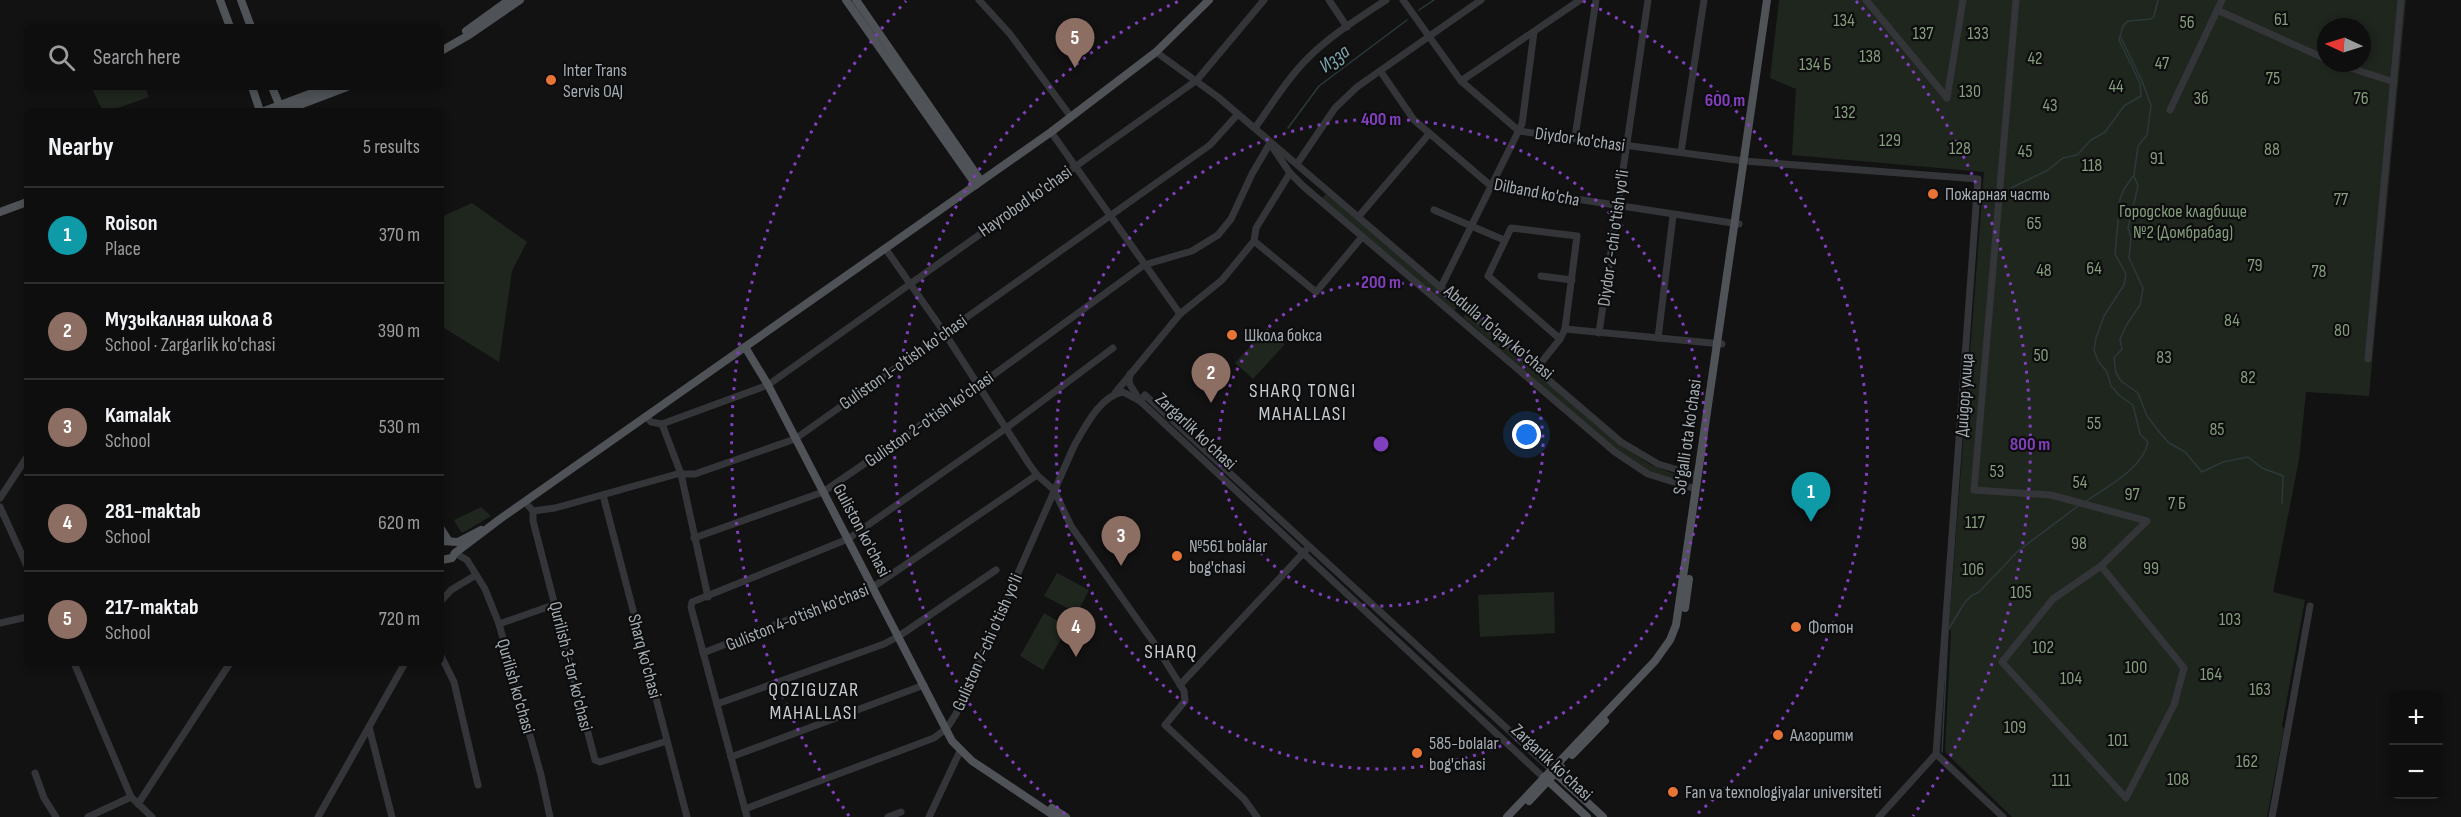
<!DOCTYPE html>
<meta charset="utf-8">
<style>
body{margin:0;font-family:"Sofia Sans Condensed",sans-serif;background:#171717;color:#f1f3f6}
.controls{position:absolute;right:18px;bottom:18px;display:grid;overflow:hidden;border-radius:9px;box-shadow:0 3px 9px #0003}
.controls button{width:54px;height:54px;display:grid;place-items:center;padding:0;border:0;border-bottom:2px solid #2e2e2e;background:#0e0e0e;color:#f1f3f6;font:30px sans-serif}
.compass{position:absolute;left:2317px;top:18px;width:54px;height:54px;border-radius:50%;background:#0e0e0e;box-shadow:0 3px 9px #0003;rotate:274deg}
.you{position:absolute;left:1527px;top:435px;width:21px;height:21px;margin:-15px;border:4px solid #fff;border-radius:50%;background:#1a73e8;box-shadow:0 0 0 9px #1a73e833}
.badge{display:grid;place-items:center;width:39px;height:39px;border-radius:50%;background:#e77435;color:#fff;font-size:20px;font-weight:700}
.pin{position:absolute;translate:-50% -50px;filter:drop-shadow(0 2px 3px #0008)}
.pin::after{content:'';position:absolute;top:32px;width:21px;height:18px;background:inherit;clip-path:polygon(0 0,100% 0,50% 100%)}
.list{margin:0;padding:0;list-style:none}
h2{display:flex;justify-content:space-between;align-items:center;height:78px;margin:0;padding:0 24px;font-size:26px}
h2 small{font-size:20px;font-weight:400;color:#9b9c9e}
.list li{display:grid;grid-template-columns:39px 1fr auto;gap:18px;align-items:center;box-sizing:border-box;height:96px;padding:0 24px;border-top:2px solid #2e2e2e}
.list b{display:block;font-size:22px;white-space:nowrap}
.list p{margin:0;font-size:20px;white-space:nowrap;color:#9b9c9e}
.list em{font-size:20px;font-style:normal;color:#9b9c9e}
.icon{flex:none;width:33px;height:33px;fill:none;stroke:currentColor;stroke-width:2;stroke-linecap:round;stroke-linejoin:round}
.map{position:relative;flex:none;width:2461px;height:817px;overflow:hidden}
.search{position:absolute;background:#0e0e0e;box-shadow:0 3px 9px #0003;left:24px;top:24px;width:420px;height:66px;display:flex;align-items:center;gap:15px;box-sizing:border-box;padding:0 21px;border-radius:9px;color:#9b9c9e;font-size:22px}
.panel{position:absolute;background:#0e0e0e;box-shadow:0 3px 9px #0003;left:24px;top:108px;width:420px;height:558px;border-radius:9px}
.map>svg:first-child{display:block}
</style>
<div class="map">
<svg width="2461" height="817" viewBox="0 0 2461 817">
<rect width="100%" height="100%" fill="#121213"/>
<g fill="#1f261e" fill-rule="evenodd">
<path d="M 1779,0 L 2406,0 L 2369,396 L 2306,392 L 2299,460 L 2273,592 L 2305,600 L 2282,726 L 2284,729 L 2267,817 L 2012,817 L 1945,752 L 1951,633 L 1949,624 L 1984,172 L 1792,155 L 1796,89 L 1770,78 ZM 2326,27 L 2362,27 L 2362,63 L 2326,63 Z"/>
<path d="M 91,87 L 145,87 L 149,97 L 115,109 L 116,111 L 103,111 Z"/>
<path d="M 1326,194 L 1458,306 L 1456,309 L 1454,311 L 1322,198 Z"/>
<path d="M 472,203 L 527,242 L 512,271 L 499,362 L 441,326 L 441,217 Z"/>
<path d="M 1467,313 L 1626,449 L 1651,465 L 1685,478 L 1685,482 L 1649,471 L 1618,451 L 1463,317 Z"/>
<path d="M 1267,328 L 1285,344 L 1253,379 L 1235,363 Z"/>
<path d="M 481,507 L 491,516 L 464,532 L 461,532 L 454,520 Z"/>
<path d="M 1057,573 L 1089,590 L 1077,613 L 1044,596 Z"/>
<path d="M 1554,592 L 1555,633 L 1480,637 L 1478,595 Z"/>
<path d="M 1044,613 L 1068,627 L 1043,670 L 1020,656 Z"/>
</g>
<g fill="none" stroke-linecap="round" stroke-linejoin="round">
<g stroke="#2c393b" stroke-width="1.5">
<path d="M 1419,10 L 1434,0"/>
<path d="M 1288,128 L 1319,86 L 1407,20"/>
<path d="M 2134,176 L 2138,186 L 2128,228 L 2131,237 L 2129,258 L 2143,288 L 2140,305 L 2127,324 L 2120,339 L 2122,349 L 2114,358 L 2116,373 L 2121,381 L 2138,393 L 2147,416 L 2160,433 L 2169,443 L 2185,452 L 2202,472 L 2223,462 L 2248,457 L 2262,468 L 2283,476 L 2282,504"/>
<path d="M 2011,188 L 2048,170 L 2063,158 L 2077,155 L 2091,140 L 2105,132 L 2124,106 L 2141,96 L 2140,83 L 2119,40 L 2123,26 L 2128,21 L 2151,19 L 2154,16 L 2158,0"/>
<path d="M 1981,190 L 1997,192"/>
<path d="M 2085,502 C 2106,487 2143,469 2148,442 L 2140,434 L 2133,405 L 2120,396 L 2111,386 L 2107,372 L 2098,361 L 2094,350 L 2096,338 L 2104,316 L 2124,285 L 2126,274 L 2115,254 L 2120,199 L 2124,189 L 2134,175 L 2138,146 L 2147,135 L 2151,105 L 2142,81 L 2120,36"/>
<path d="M 1942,752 L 1948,630 L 1965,602 L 1971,596 L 1979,592 L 2018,551 L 2078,506"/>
</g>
<g stroke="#333538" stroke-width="7">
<path d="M 979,0 L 1010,34 L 1071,117"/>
<path d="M 1329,0 L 1347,27"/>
<path d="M 1403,0 L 1461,81 L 1519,131 L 1744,161 L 1978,179 L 1936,754"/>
<path d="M 1866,0 L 1947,98"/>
<path d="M 2016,0 L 1974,490 L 2051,495 L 2147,521 L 2101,566 L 2053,599 L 2002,662 L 2126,798 L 2174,705 L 2184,668 L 2101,566"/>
<path d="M 2217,10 L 2326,59"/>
<path d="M 1156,52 L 1218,97 L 1621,442 L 1658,464 L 1698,476"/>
<path d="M 2335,63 L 2394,82"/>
<path d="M 1381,72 L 1414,120 L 1491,186 L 1739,224"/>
<path d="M 1461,81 L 1580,0"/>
<path d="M 1947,98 L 1963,0"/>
<path d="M 2170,110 L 2222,0"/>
<path d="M 1255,128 C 1272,104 1287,79 1308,58 C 1331,35 1359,18 1386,0"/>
<path d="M 1051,132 L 1180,314"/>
<path d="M 1575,137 L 1596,0"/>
<path d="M 1273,148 L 1290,173 L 1303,186 L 1615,452 L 1648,474 L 1696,489"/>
<path d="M 1681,152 L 1704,0"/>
<path d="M 1297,164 L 1335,108 L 1357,87 L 1481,0"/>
<path d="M 1434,210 L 1504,240"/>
<path d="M 1359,216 L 1429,134"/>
<path d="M 1254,241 L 1316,292 L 1362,237"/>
<path d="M 885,248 L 944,332 L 1029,464 L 1037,475 L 1054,490 L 1071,526 L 1154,643 L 1184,691 L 1185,701 L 1165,725 L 1244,799 L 1257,817"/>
<path d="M 1541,276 L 1572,280"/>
<path d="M 1441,287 L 1522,124 L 1534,32"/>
<path d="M 1599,333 L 1648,0"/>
<path d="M 1658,338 L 1673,216"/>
<path d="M 1560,339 L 1488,276 L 1511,228 L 1577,236 L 1565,329"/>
<path d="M 2368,359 L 2401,0"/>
<path d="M 1536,369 L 1560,339 L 1565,329 L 1722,344"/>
<path d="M 1130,374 L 1129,383 L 1137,396"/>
<path d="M 1115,393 L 1180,314 L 1222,280 L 1254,241 L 1256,228 L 1290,173"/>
<path d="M 1140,401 L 1145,395 L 1551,769"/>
<path d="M 646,416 L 651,422 L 662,424 L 681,474 L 708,597"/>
<path d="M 662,424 L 768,385 L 1197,80 L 1264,0"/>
<path d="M 603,495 L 687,817"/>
<path d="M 0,498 L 27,457"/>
<path d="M 525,502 L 533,511 L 533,521 L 595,760 L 600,762 L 667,741"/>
<path d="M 0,507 L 27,566"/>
<path d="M 533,511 L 555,508 L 677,474 L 695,474 L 795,439 L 1210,145 L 1238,114"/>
<path d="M 694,538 L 823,492 L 978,386 L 1144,265 L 1192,251 L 1218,235 L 1231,219 L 1252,174 L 1270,143"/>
<path d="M 455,553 L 467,560 L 485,589 L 499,624 L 541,775 L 550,817"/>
<path d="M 441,601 L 451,590 L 476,575"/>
<path d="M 0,623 L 27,617"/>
<path d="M 499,624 L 556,604"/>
<path d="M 703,653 L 873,587 L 1037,475"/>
<path d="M 441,656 L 454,682 L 478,785"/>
<path d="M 74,663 L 131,797 L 152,817"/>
<path d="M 1180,685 L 1306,550"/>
<path d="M 717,704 L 884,644 L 899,636 L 996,570"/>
<path d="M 369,727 L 392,817"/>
<path d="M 1936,754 L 2003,817"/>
<path d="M 731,757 L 924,685"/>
<path d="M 35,773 L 44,798 L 56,817"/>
<path d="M 138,804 L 230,663"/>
<path d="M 745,809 L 934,738 L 947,728 L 956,714 L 1074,446 C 1085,427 1100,396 1123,392 L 1140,401 L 1543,777"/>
<path d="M 88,817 L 131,797"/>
<path d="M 318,817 L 405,663"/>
<path d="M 747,817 L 691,607 L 692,602 L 848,539 L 1005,429 L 1113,348"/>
<path d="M 888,817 L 901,812"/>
<path d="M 929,817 L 960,751"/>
<path d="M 1879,817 L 1936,754"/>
<path d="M 2272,817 L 2310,606"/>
</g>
<g stroke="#4f5357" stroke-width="8">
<path d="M 220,0 L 230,27"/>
<path d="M 241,0 L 251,27"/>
<path d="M 846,0 L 976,185"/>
<path d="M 856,0 L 981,181"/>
<path d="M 466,31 L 509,0"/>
<path d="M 441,51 L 469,35 L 520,0"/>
<path d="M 252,87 L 260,111"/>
<path d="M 272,87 L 281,109"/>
<path d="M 264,111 L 328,87"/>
<path d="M 284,111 L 347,87"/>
<path d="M 0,212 L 27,202"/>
<path d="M 745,347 L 768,385 L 952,741 L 972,761 L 1056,817"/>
<path d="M 441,529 L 448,540"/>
<path d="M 441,541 L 458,542 L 481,530"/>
<path d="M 441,560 L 452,558 L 455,553 L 500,519 L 1051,132 L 1156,52 L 1209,0"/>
<path d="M 1685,608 L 1689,579"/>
<path d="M 1572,755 L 1605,721"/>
<path d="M 1552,770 L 1603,817"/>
<path d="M 1544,777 L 1587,817"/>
<path d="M 1529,801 L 1561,767"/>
<path d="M 1052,808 L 1066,817"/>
<path d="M 1507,817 L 1655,661 L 1670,640 L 1676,625 L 1767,0"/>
</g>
</g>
<g fill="none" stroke="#813fbd" stroke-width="3" stroke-dasharray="3 6">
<circle cx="1381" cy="444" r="162"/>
<circle cx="1381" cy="444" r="325"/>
<path d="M1065 814A487 487 0 0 1 1179 1M1583 1A487 487 0 0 1 1697 814"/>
<path d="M849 816A649 649 0 0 1 906 1M1856 1A649 649 0 0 1 1913 816"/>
</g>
<g fill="#e77435" stroke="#0d0d0e" stroke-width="2">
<circle cx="551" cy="80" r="6"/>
<circle cx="1933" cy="194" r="6"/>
<circle cx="1232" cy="335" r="6"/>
<circle cx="1177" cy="556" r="6"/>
<circle cx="1796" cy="627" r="6"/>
<circle cx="1778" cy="735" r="6"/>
<circle cx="1417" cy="753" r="6"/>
<circle cx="1673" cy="792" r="6"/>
</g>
<g text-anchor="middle" stroke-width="4.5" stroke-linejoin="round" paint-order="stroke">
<g font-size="18" fill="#849d7c" stroke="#0d0d0e">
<text x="2281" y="25">61</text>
<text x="1844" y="26">134</text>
<text x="2187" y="28">56</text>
<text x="1923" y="39">137</text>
<text x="1978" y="39">133</text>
<text x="1870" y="62">138</text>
<text x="2035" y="64">42</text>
<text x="2162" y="69">47</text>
<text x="1815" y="70">134 Б</text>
<text x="2273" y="84">75</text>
<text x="2116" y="92">44</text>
<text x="1970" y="97">130</text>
<text x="2201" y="104">3б</text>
<text x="2361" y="104">76</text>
<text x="2050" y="111">43</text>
<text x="1845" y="118">132</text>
<text x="1890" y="146">129</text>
<text x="1960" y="154">128</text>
<text x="2272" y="155">88</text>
<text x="2025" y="157">45</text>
<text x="2157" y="164">91</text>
<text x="2092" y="171">118</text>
<text x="2341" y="205">77</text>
<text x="2183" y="217">Городское кладбище<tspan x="2183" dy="21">№2 (Домбрабад)</tspan></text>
<text x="2034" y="229">65</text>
<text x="2255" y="271">79</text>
<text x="2094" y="274">64</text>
<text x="2044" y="276">48</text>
<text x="2319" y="277">78</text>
<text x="2232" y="326">84</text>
<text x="2342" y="336">80</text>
<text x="2041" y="361">50</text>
<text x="2164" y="363">83</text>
<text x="2248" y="383">82</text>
<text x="2094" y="429">55</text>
<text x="2217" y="435">85</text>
<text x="1997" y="477">53</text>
<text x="2080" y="488">54</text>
<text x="2132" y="500">97</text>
<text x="2177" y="509">7 Б</text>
<text x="1975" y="528">117</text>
<text x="2079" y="549">98</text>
<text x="2151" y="574">99</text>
<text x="1973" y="575">106</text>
<text x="2021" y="598">105</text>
<text x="2230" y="625">103</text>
<text x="2043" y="653">102</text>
<text x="2136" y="673">100</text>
<text x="2211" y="680">164</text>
<text x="2071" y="684">104</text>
<text x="2260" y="695">163</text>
<text x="2015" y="733">109</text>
<text x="2118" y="746">101</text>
<text x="2247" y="767">162</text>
<text x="2178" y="785">108</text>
<text x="2061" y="786">111</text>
</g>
<g font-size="18" fill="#a4adb3" stroke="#0d0d0e" text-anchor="start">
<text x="563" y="76">Inter Trans<tspan x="563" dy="21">Servis OAJ</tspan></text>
<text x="1945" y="200">Пожарная часть</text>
<text x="1244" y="341">Школа бокса</text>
<text x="1189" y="552">№561 bolalar<tspan x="1189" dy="21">bog'chasi</tspan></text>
<text x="1808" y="633">Фотон</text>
<text x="1790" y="741">Алгоритм</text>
<text x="1429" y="749">585-bolalar<tspan x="1429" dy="21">bog'chasi</tspan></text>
<text x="1685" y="798">Fan va texnologiyalar universiteti</text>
</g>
<g font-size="18" fill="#a4adb3" stroke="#0d0d0e">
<text transform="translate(1580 139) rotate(8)" y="6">Diydor ko'chasi</text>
<text transform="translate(1537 192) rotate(11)" y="6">Dilband ko'cha</text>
<text transform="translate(1025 201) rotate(-35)" y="6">Hayrobod ko'chasi</text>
<text transform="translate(1613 238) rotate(-82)" y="6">Diydor 2-chi o'tish yo'li</text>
<text transform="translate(1499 332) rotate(40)" y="6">Abdulla To'qay ko'chasi</text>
<text transform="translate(903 362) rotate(-35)" y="6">Guliston 1-o'tish ko'chasi</text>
<text transform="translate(1964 395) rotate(-86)" y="6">Дийдор улица</text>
<text transform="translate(929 419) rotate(-35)" y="6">Guliston 2-o'tish ko'chasi</text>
<text transform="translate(1196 431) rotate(43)" y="6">Zargarlik ko'chasi</text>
<text transform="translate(1687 437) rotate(-82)" y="6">So'galli ota ko'chasi</text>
<text transform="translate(862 530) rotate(62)" y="6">Guliston ko'chasi</text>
<text transform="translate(797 617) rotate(-22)" y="6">Guliston 4-o'tish ko'chasi</text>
<text transform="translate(987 642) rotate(-66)" y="6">Guliston 7-chi o'tish yo'li</text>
<text transform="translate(645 656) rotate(75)" y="6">Sharq ko'chasi</text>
<text transform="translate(571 666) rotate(76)" y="6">Qurilish 3-tor ko'chasi</text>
<text transform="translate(516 686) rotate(74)" y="6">Qurilish ko'chasi</text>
<text transform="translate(1552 762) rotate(43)" y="6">Zargarlik ko'chasi</text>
</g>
<g font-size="20" font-style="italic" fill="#7ca5ad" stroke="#0d0d0e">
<text transform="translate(1334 58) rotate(-37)" y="7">Изза</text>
</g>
<g font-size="20" letter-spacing="1.5" fill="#c5cbcf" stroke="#0d0d0e">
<text x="1303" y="397">SHARQ TONGI<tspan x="1303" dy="23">MAHALLASI</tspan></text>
<text x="1171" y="658">SHARQ</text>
<text x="814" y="696">QOZIGUZAR<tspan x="814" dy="23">MAHALLASI</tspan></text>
</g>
</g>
<circle cx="1381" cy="444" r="9" fill="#813fbd" stroke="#0d0d0e" stroke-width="3"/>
<g font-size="18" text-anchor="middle" font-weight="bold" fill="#813fbd" stroke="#0d0d0e" stroke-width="4.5" stroke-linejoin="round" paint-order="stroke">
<text x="1725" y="106">600 m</text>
<text x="1381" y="125">400 m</text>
<text x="1381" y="288">200 m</text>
<text x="2030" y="450">800 m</text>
</g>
</svg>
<div class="controls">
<button>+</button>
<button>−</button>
</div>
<svg class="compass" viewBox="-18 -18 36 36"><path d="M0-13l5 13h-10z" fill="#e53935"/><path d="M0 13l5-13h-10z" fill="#9b9c9e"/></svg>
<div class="you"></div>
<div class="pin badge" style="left:1811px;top:522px;background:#0f9aa8">1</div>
<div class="pin badge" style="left:1211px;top:403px;background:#8d6e63">2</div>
<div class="pin badge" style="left:1121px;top:566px;background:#8d6e63">3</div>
<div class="pin badge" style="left:1076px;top:657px;background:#8d6e63">4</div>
<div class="pin badge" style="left:1075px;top:68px;background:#8d6e63">5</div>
<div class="search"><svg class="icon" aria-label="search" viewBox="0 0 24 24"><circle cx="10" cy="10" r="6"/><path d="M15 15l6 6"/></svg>Search here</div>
<section class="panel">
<h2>Nearby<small>5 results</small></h2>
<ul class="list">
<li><span class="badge" style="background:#0f9aa8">1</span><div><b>Roison</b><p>Place</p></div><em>370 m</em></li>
<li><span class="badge" style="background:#8d6e63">2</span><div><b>Музыкалная школа 8</b><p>School · Zargarlik ko'chasi</p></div><em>390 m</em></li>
<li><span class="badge" style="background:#8d6e63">3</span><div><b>Kamalak</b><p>School</p></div><em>530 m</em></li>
<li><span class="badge" style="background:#8d6e63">4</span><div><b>281-maktab</b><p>School</p></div><em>620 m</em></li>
<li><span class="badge" style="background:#8d6e63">5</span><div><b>217-maktab</b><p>School</p></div><em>720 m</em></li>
</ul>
</section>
</div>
